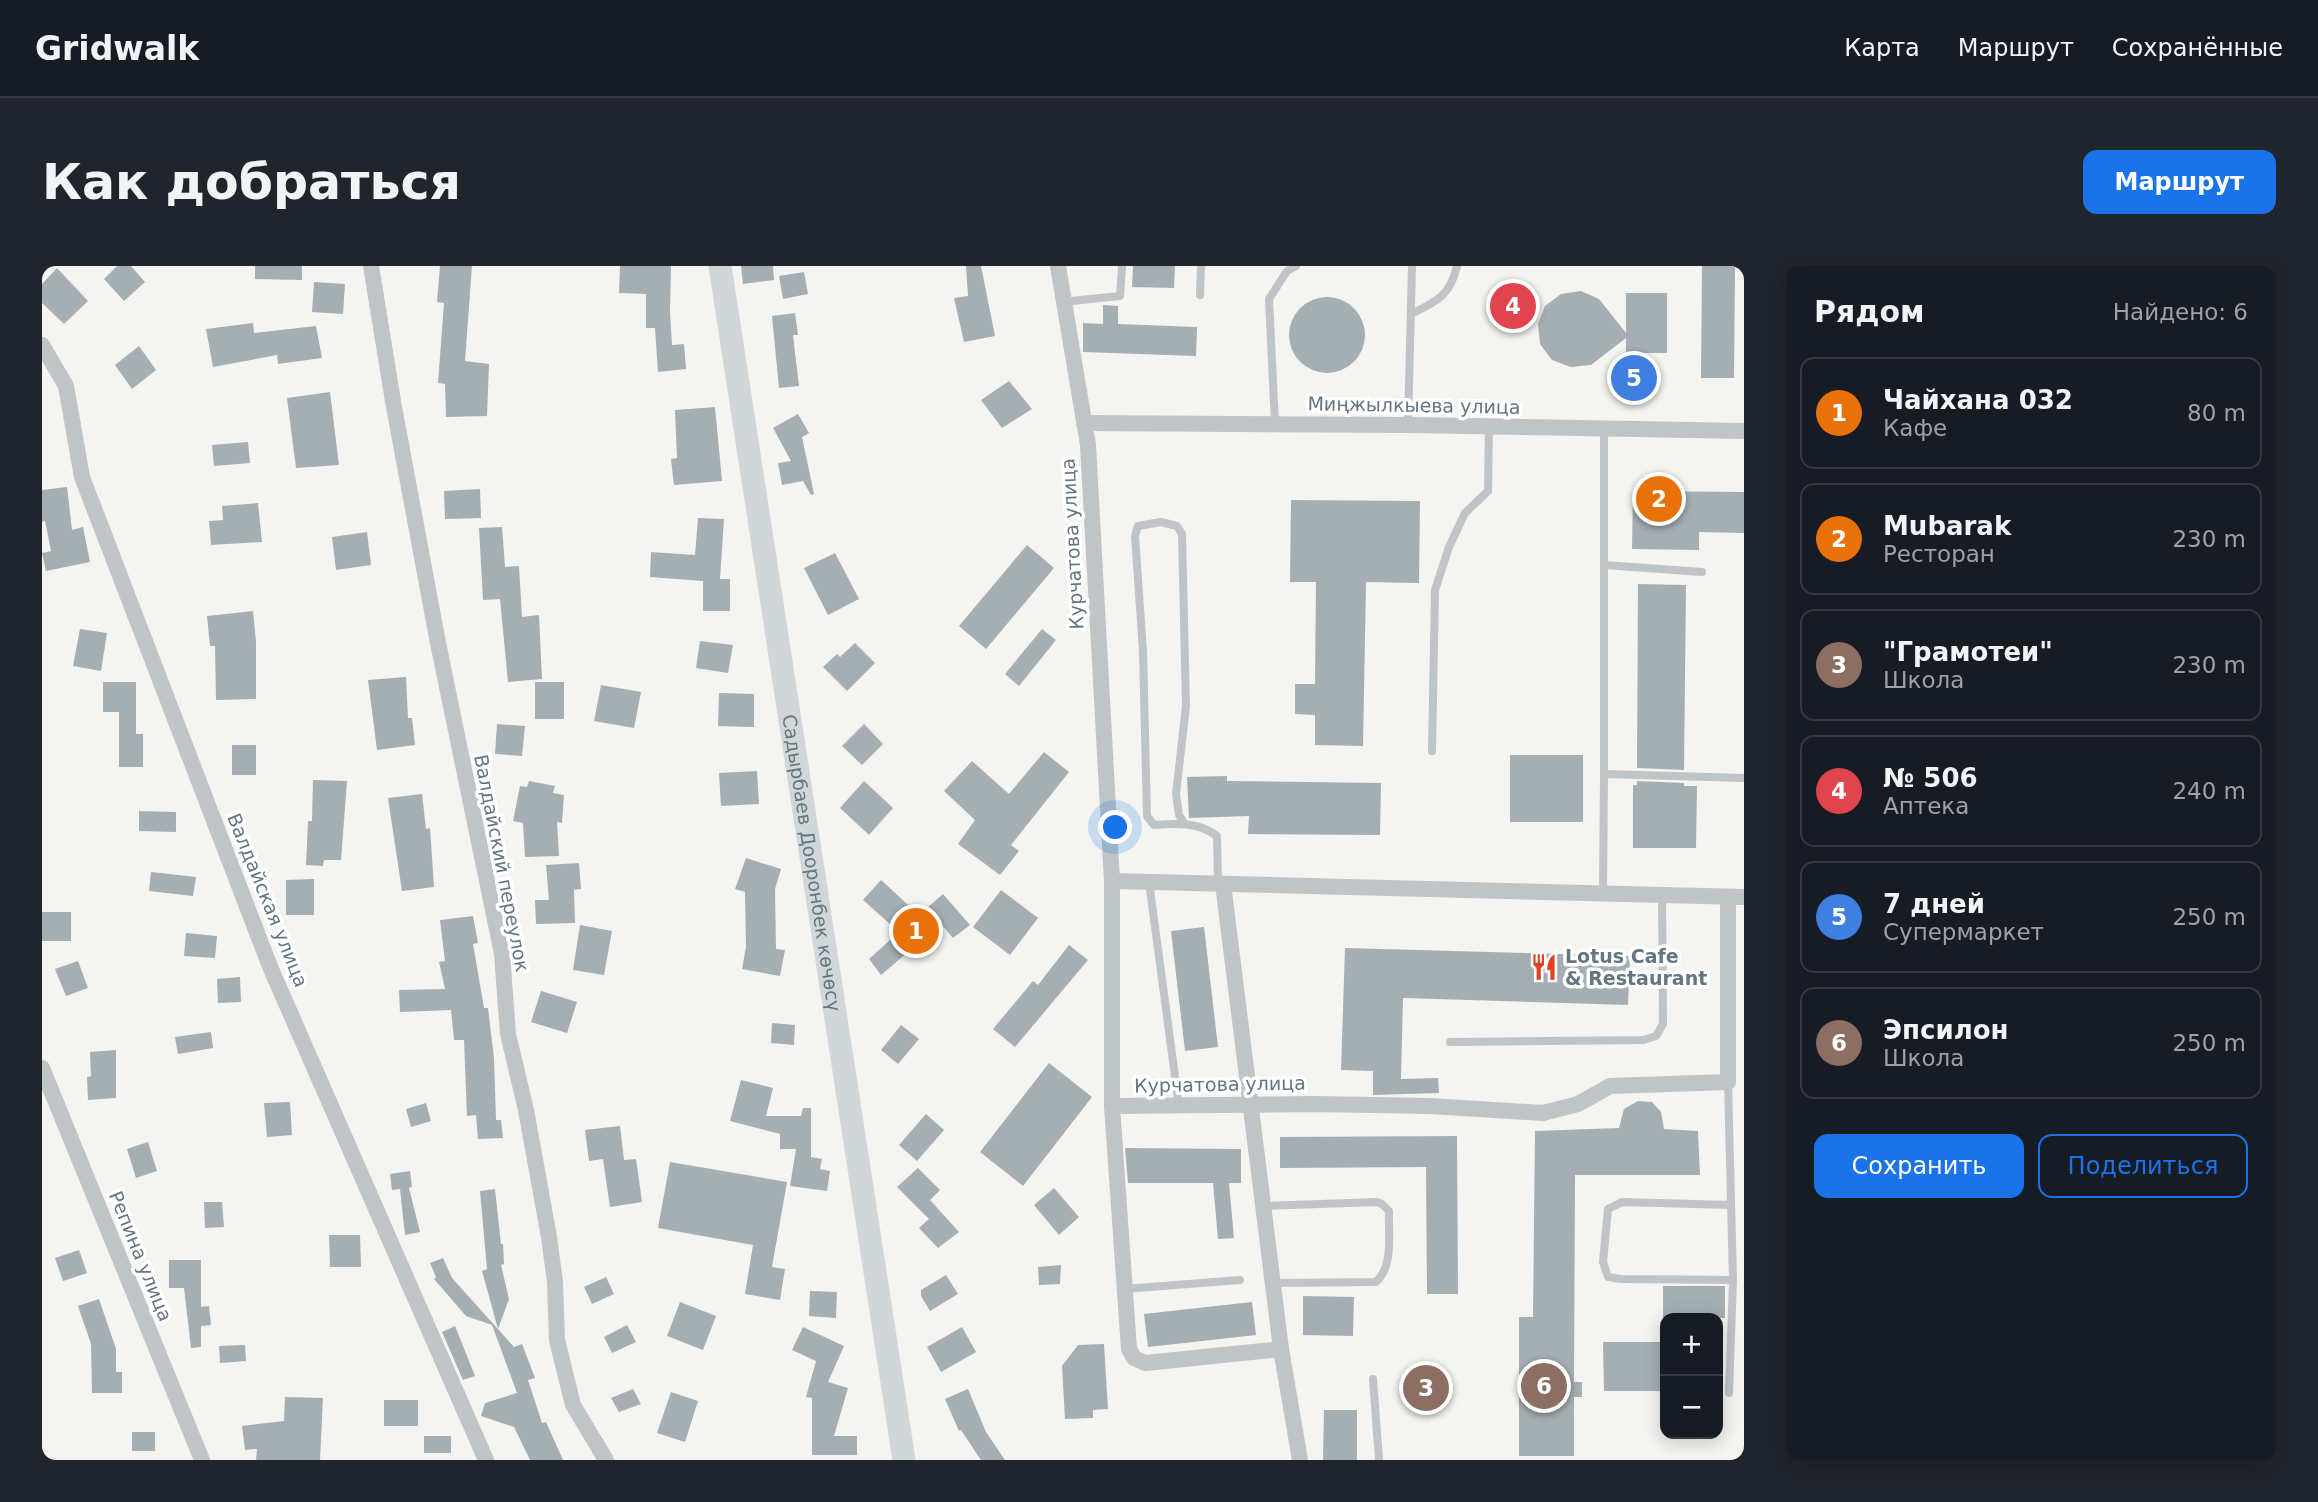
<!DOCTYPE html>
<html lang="ru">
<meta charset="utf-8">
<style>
body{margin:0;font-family:"DejaVu Sans",sans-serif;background:#20242c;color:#f1f3f6}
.controls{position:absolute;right:21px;bottom:21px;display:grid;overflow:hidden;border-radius:14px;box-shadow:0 4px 18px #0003}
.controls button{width:63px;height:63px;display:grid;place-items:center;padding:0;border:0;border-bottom:2px solid #363941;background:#171b24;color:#f1f3f6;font:35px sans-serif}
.you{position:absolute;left:1074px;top:562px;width:24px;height:24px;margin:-18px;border:5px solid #fff;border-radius:50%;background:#1a73e8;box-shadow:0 0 0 10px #1a73e833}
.badge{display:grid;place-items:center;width:46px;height:46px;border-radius:50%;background:#1a73e8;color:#fff;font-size:23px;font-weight:700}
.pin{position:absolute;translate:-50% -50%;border:4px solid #fff;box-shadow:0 2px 7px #0006}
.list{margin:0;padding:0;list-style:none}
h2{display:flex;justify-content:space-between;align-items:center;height:91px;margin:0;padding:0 28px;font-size:30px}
h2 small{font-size:23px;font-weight:400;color:#9ea1a6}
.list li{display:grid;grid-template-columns:46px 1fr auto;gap:21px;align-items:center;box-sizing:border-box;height:112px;margin:0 14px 14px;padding:0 14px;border:2px solid #363941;border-radius:14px}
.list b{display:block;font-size:26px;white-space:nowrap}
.list p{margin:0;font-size:23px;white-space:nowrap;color:#9ea1a6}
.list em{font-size:23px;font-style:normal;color:#9ea1a6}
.actions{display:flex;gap:14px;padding:21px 28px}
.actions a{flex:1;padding:16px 0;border:2px solid #1a73e8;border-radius:14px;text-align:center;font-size:24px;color:#1a73e8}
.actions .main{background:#1a73e8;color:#fff}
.map{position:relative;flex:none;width:1702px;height:1194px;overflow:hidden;border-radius:14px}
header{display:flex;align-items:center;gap:42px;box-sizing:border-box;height:98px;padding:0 35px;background:#171b24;border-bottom:2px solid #363941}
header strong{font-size:33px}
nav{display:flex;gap:38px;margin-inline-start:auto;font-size:24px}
.intro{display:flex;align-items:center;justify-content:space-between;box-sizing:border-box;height:168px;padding:0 42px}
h1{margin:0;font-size:49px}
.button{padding:18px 32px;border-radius:14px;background:#1a73e8;color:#fff;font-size:24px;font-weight:700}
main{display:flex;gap:42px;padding:0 42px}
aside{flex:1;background:#171b24;border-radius:14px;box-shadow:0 4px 18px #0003}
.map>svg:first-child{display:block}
</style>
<header>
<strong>Gridwalk</strong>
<nav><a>Карта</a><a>Маршрут</a><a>Сохранённые</a></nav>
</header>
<div class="intro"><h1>Как добраться</h1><a class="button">Маршрут</a></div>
<main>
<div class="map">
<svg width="1702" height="1194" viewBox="0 0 1702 1194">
<rect width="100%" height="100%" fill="#f4f4f0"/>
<g fill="#a5afb3">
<path d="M 75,0 L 89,0 L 103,16 L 82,35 L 62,13 Z"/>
<path d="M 213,0 L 260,0 L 260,14 L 213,13 Z"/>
<path d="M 398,0 L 430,0 L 423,95 L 447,98 L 445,150 L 404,151 L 403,118 L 396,117 L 402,37 L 395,36 Z"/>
<path d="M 578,0 L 629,0 L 628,46 L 630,79 L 642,78 L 644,103 L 616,106 L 613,62 L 604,62 L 604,28 L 577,27 Z"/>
<path d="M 699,0 L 731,0 L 732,14 L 701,18 Z"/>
<path d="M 924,0 L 939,0 L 953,70 L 922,76 L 912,32 L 926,30 Z"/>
<path d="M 1091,0 L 1133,0 L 1132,22 L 1090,21 Z"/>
<path d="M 1660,0 L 1693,0 L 1692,112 L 1659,112 Z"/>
<path d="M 15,2 L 46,35 L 22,58 L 0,37 L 0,18 Z"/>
<path d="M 762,6 L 766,28 L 741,33 L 737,10 Z"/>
<path d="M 272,16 L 303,18 L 301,48 L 270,46 Z"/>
<path d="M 1539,25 L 1557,33 L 1584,67 L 1584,27 L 1625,27 L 1625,87 L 1584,87 L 1584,72 L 1549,99 L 1529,101 L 1510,94 L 1498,78 L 1496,58 L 1503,40 L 1519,28 Z"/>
<circle cx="1285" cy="69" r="38"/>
<path d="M 1061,39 L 1076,40 L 1076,58 L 1155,61 L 1154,90 L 1041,86 L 1041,57 L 1061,58 Z"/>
<path d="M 753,47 L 756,69 L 751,69 L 757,120 L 737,122 L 730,50 Z"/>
<path d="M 211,57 L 212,67 L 274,60 L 280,92 L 236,98 L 235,89 L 171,101 L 164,63 Z"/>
<path d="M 97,80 L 114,104 L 90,123 L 73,99 Z"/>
<path d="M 967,115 L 990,143 L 960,162 L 939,134 Z"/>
<path d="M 288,126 L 297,199 L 254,202 L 245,132 Z"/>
<path d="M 673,141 L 680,215 L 632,219 L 629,193 L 635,192 L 633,144 Z"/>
<path d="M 756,148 L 767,167 L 760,171 L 772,228 L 769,229 L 761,215 L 740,219 L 736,197 L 749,195 L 731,162 Z"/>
<path d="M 206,176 L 208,197 L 172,200 L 170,179 Z"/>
<path d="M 25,221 L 30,264 L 41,261 L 48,296 L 4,305 L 0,287 L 9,285 L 3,255 L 0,256 L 0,224 Z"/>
<path d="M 438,223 L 439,252 L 403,253 L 402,225 Z"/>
<path d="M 1591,225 L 1702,226 L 1702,267 L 1657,266 L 1657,284 L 1590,283 Z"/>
<path d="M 1249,234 L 1378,235 L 1377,317 L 1324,316 L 1321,480 L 1273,479 L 1273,449 L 1253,448 L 1253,418 L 1273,418 L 1274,316 L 1248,316 Z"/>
<path d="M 216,237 L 220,276 L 169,279 L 167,255 L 181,254 L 180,240 Z"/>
<path d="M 656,252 L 682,253 L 678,313 L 688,313 L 688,345 L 661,345 L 661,315 L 608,311 L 609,286 L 653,289 Z"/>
<path d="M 460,261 L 463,301 L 477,300 L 480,351 L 497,349 L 500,413 L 466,416 L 458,333 L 441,334 L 437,262 Z"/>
<path d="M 325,266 L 329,299 L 294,304 L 290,271 Z"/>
<path d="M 985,279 L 1012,302 L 944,383 L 917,360 Z"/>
<path d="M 793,287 L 817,333 L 786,349 L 762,302 Z"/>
<path d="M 1596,318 L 1644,319 L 1642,504 L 1595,502 Z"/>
<path d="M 211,345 L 214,376 L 214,433 L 174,434 L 173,380 L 168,380 L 165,350 Z"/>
<path d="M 38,363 L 65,367 L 59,405 L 31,400 Z"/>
<path d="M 1000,363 L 1014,374 L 977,420 L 963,408 Z"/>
<path d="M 658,375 L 691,379 L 686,407 L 654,402 Z"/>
<path d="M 813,377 L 833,397 L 805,425 L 781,401 L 795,388 L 798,391 Z"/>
<path d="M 364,411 L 366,452 L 370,452 L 373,479 L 335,484 L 326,414 Z"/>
<path d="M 61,416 L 94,416 L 94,468 L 101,468 L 101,501 L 77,501 L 77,446 L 61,446 Z"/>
<rect x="493" y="416" width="29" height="37"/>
<path d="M 559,419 L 599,426 L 592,462 L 552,455 Z"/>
<path d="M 677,427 L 712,428 L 712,461 L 676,460 Z"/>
<path d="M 455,458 L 483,460 L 480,490 L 453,488 Z"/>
<path d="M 822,458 L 841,478 L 820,499 L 800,480 Z"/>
<rect x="190" y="479" width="24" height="30"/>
<path d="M 1002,486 L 1027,506 L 969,579 L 977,585 L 958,609 L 916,578 L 933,554 L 902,525 L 930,495 L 967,528 Z"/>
<rect x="1468" y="489" width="73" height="67"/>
<path d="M 715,505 L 717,538 L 679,540 L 677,507 Z"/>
<path d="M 1185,510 L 1185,515 L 1339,517 L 1338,569 L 1206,568 L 1207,550 L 1147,552 L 1145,511 Z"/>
<path d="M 271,514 L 305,515 L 299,594 L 282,594 L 281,600 L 264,599 L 266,555 L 270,555 Z"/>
<path d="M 487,515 L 513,520 L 511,527 L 522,529 L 520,557 L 515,556 L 517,590 L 483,591 L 481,557 L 471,555 L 478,520 L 485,521 Z"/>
<path d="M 822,515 L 851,542 L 827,569 L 798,542 Z"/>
<path d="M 1595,515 L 1642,517 L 1642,520 L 1655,520 L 1654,582 L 1591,582 L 1591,519 L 1595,519 Z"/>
<path d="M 380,528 L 384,563 L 388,562 L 392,621 L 360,625 L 346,532 Z"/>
<path d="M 97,545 L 134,546 L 134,566 L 97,565 Z"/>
<path d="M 704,592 L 739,603 L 733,623 L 734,683 L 743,684 L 738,710 L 700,703 L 704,681 L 703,626 L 693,623 Z"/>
<path d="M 537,597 L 539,623 L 532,624 L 533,657 L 494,658 L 493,634 L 507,634 L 504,599 Z"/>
<path d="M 109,606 L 154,611 L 151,630 L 107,625 Z"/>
<path d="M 272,613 L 272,649 L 244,649 L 244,614 Z"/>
<path d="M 839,614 L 877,649 L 901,628 L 928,659 L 911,672 L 899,658 L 839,709 L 827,693 L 857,666 L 821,634 Z"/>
<path d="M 959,624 L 996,652 L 968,689 L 931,661 Z"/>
<rect x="0" y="646" width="29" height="29"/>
<path d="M 431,650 L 436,677 L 431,678 L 442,742 L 446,742 L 452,792 L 454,854 L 459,854 L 461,872 L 436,873 L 434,849 L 425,850 L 422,774 L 412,774 L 409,744 L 358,746 L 357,724 L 403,723 L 397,696 L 403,695 L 398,654 Z"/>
<path d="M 538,659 L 570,665 L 562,709 L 531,704 Z"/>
<path d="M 1162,661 L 1176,781 L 1143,785 L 1129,665 Z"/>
<path d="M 144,667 L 175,670 L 173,692 L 142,690 Z"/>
<path d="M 1027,679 L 1046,694 L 973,781 L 951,763 L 991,715 L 996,719 Z"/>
<path d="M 1303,682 L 1588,690 L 1586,739 L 1361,732 L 1359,813 L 1396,812 L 1397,827 L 1331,829 L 1331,805 L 1299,804 Z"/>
<path d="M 36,695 L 46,722 L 24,730 L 13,703 Z"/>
<path d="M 198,711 L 199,736 L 176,737 L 175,713 Z"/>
<path d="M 499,725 L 535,736 L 525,767 L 489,756 Z"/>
<path d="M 730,757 L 753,759 L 752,779 L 729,777 Z"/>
<path d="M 859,759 L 877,773 L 856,798 L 839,784 Z"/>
<path d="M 169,766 L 171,782 L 136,788 L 133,771 Z"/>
<path d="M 74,784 L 74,832 L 46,834 L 45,811 L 49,810 L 48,786 Z"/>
<path d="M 1007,797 L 1050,831 L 981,920 L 938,886 Z"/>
<path d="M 699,814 L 731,822 L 724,850 L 759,850 L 761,842 L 769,842 L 769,891 L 780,893 L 778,903 L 788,905 L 785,925 L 748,920 L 754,883 L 738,883 L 738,868 L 688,855 Z"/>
<path d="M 1596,835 L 1610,836 L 1619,846 L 1622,863 L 1656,865 L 1658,909 L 1533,909 L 1532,1116 L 1540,1116 L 1540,1131 L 1532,1131 L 1532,1190 L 1477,1190 L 1477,1051 L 1491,1051 L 1493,865 L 1577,862 L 1582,843 Z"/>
<path d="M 248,836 L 250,869 L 225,871 L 222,837 Z"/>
<path d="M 384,837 L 389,855 L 369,861 L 364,843 Z"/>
<path d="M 884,848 L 902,864 L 875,895 L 857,879 Z"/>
<path d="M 578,860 L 582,894 L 594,893 L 600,936 L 568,941 L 561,893 L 547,895 L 543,864 Z"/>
<path d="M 1415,870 L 1416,1028 L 1385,1028 L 1384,901 L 1238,902 L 1238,871 Z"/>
<path d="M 106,876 L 115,905 L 94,912 L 85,883 Z"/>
<path d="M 1083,882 L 1199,883 L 1199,917 L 1187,917 L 1192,972 L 1176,973 L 1171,917 L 1086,917 Z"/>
<path d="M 628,896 L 745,916 L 730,1001 L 743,1003 L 738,1034 L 703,1028 L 711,979 L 616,962 Z"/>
<path d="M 876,902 L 898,924 L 888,934 L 917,966 L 896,982 L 877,962 L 887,953 L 855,921 Z"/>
<path d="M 368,905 L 370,921 L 367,922 L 378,966 L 363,969 L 358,923 L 350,924 L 348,908 Z"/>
<path d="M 1012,922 L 1037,951 L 1017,969 L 992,939 Z"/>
<path d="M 453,923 L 459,978 L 461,978 L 462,998 L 459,999 L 467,1033 L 456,1063 L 440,1005 L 445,1003 L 438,925 Z"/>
<path d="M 162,936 L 180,936 L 182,961 L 163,962 Z"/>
<path d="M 287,969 L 318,969 L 319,1001 L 288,1001 Z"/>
<path d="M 37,984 L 45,1007 L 21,1015 L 13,992 Z"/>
<path d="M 401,992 L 410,1012 L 472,1081 L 480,1078 L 493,1112 L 486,1114 L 500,1157 L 504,1156 L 521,1194 L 488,1194 L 472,1161 L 439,1150 L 443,1137 L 475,1127 L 450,1059 L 424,1050 L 392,1013 L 394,1011 L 388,997 Z"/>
<path d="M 127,994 L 159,994 L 159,1041 L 167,1040 L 169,1059 L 159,1060 L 159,1081 L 149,1082 L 142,1022 L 127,1022 Z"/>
<path d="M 1019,999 L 1018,1018 L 997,1019 L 996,1001 Z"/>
<path d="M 904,1009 L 916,1028 L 888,1045 L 879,1030 L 879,1024 Z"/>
<path d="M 564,1011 L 572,1028 L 550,1038 L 542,1021 Z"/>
<rect x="1621" y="1020" width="62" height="32"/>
<path d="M 768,1025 L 795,1026 L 794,1052 L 767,1050 Z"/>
<path d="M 1261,1030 L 1312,1031 L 1311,1070 L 1261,1069 Z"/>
<path d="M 57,1033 L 74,1083 L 74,1106 L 80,1106 L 80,1127 L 50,1127 L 49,1078 L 36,1040 Z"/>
<path d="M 638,1036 L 674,1050 L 661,1084 L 625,1070 Z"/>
<path d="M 1210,1036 L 1214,1069 L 1106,1081 L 1102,1048 Z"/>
<path d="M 585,1059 L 594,1076 L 570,1087 L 562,1071 Z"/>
<path d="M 413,1060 L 433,1110 L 421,1114 L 400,1066 Z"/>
<path d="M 761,1061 L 802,1080 L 786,1116 L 806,1122 L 792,1170 L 815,1170 L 815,1189 L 770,1189 L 770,1132 L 764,1131 L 774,1095 L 750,1084 Z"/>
<path d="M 920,1061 L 934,1086 L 899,1106 L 885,1081 Z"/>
<path d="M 1561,1076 L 1623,1076 L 1623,1125 L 1562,1125 Z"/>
<path d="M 1062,1078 L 1066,1143 L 1051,1144 L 1051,1152 L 1023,1153 L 1020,1100 L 1036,1079 Z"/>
<path d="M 203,1079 L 204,1095 L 178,1097 L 177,1080 Z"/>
<path d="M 591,1123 L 599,1138 L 577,1146 L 569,1132 Z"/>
<path d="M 926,1123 L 944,1166 L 963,1194 L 939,1194 L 919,1164 L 917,1165 L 903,1133 Z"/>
<path d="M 629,1126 L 656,1135 L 643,1176 L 615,1167 Z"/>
<path d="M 243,1131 L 281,1132 L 278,1194 L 214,1194 L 215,1183 L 203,1184 L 200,1160 L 242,1155 Z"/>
<rect x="342" y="1134" width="34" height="26"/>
<path d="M 1282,1144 L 1315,1144 L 1315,1194 L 1281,1194 Z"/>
<rect x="90" y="1166" width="23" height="19"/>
<rect x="382" y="1170" width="27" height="17"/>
</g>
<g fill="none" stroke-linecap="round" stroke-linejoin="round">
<g stroke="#bfc4c6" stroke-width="8">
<path d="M 1158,29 L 1159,0"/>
<path d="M 1020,36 L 1078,30 L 1080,0"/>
<path d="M 1369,48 C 1395,35 1408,30 1415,0"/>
<path d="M 1233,158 L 1227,33 L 1245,5 L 1254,0"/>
<path d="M 1366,159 L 1370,0"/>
<path d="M 1562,162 L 1562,508"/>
<path d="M 1562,299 L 1660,306"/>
<path d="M 1390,485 L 1393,324 L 1407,281 L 1423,247 L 1446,225 L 1447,160"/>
<path d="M 1142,557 L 1137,549 L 1134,528 L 1144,440 L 1140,268 L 1135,260 L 1119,256 L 1096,260 L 1093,270 L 1101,385 L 1105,550 L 1112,559 C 1134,557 1157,556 1175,570 L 1176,617"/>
<path d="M 1107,616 L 1137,840"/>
<path d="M 1561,627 L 1562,508 L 1702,512"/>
<path d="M 1408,776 L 1602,774 L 1614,770 L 1621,758 L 1620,629"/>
<path d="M 1686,816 L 1691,1014 L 1579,1013 L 1566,1011 L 1561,996 L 1566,943 L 1580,936 L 1689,939"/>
<path d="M 1222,940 L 1335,936 L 1340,938 L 1347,945 C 1346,968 1352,1000 1334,1016 L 1231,1017"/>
<path d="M 1082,1023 L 1198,1014"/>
<path d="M 1331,1113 L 1337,1194"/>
<path d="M 1687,1127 L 1691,1014"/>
</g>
<g stroke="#bfc4c6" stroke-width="16">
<path d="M 329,0 L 352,141 L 396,377 L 460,688 L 466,768 L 484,844 L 507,971 L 513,1016 L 515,1074 L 531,1139 L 564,1194"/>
<path d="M 1016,0 L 1046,179 L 1070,615 L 1070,840 L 1272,838 L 1388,840 L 1501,847 L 1536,838 L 1568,820 L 1686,816 L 1686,631"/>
<path d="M 0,79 L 24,120 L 40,211 L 229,703 L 444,1194"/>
<path d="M 1042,157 L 1366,159 L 1702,165"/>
<path d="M 1070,615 L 1702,631"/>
<path d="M 1181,618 L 1239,1083 L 1258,1194"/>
<path d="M 0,802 L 160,1194"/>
<path d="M 1070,840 L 1087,1083 L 1092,1092 L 1103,1097 L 1239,1083"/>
</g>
<path stroke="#d1d6d9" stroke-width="23" id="s1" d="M 678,0 L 862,1194"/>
</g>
<defs>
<symbol id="restaurant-bare" viewBox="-9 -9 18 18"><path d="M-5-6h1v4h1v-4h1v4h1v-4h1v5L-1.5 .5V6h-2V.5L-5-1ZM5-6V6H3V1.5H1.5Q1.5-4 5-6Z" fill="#e14123" stroke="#fff" stroke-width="2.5" paint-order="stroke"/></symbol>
</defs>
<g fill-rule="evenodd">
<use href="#restaurant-bare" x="1483" y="682" width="38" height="38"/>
</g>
<g text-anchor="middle" stroke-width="7" stroke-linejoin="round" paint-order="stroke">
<g font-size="19" fill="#637681" stroke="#fff">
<text transform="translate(1372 139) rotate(1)" y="7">Миңжылкыева улица</text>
<text transform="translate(1030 278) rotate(-93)" y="7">Курчатова улица</text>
<text transform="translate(460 597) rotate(79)" y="7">Валдайский переулок</text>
<text dy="7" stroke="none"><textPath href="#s1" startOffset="604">Садырбаев Дооронбек көчөсү</textPath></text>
<text transform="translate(226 634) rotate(68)" y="7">Валдайская улица</text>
<text transform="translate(1178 818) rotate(-1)" y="7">Курчатова улица</text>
<text transform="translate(99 990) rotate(68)" y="7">Репина улица</text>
</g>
<g font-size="19" font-weight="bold" fill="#637681" stroke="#fff" text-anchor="start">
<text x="1523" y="697">Lotus Cafe<tspan x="1523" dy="22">&amp; Restaurant</tspan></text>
</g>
</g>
</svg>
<div class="controls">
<button>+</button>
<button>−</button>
</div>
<div class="you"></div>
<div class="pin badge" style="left:874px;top:665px;background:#e8710a">1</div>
<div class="pin badge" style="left:1617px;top:233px;background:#e8710a">2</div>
<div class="pin badge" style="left:1384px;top:1122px;background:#8d6e63">3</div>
<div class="pin badge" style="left:1471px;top:40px;background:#e0444e">4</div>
<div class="pin badge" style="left:1592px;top:112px;background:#3f7fe0">5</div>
<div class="pin badge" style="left:1502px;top:1120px;background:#8d6e63">6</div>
</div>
<aside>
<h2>Рядом<small>Найдено: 6</small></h2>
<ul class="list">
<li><span class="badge" style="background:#e8710a">1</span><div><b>Чайхана 032</b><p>Кафе</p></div><em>80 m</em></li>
<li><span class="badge" style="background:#e8710a">2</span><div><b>Mubarak</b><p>Ресторан</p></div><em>230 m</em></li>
<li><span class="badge" style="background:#8d6e63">3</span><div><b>&quot;Грамотеи&quot;</b><p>Школа</p></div><em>230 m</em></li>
<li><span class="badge" style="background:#e0444e">4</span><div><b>№ 506</b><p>Аптека</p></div><em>240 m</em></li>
<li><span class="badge" style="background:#3f7fe0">5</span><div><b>7 дней</b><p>Супермаркет</p></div><em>250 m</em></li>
<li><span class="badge" style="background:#8d6e63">6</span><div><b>Эпсилон</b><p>Школа</p></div><em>250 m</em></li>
</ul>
<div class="actions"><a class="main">Сохранить</a><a>Поделиться</a></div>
</aside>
</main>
